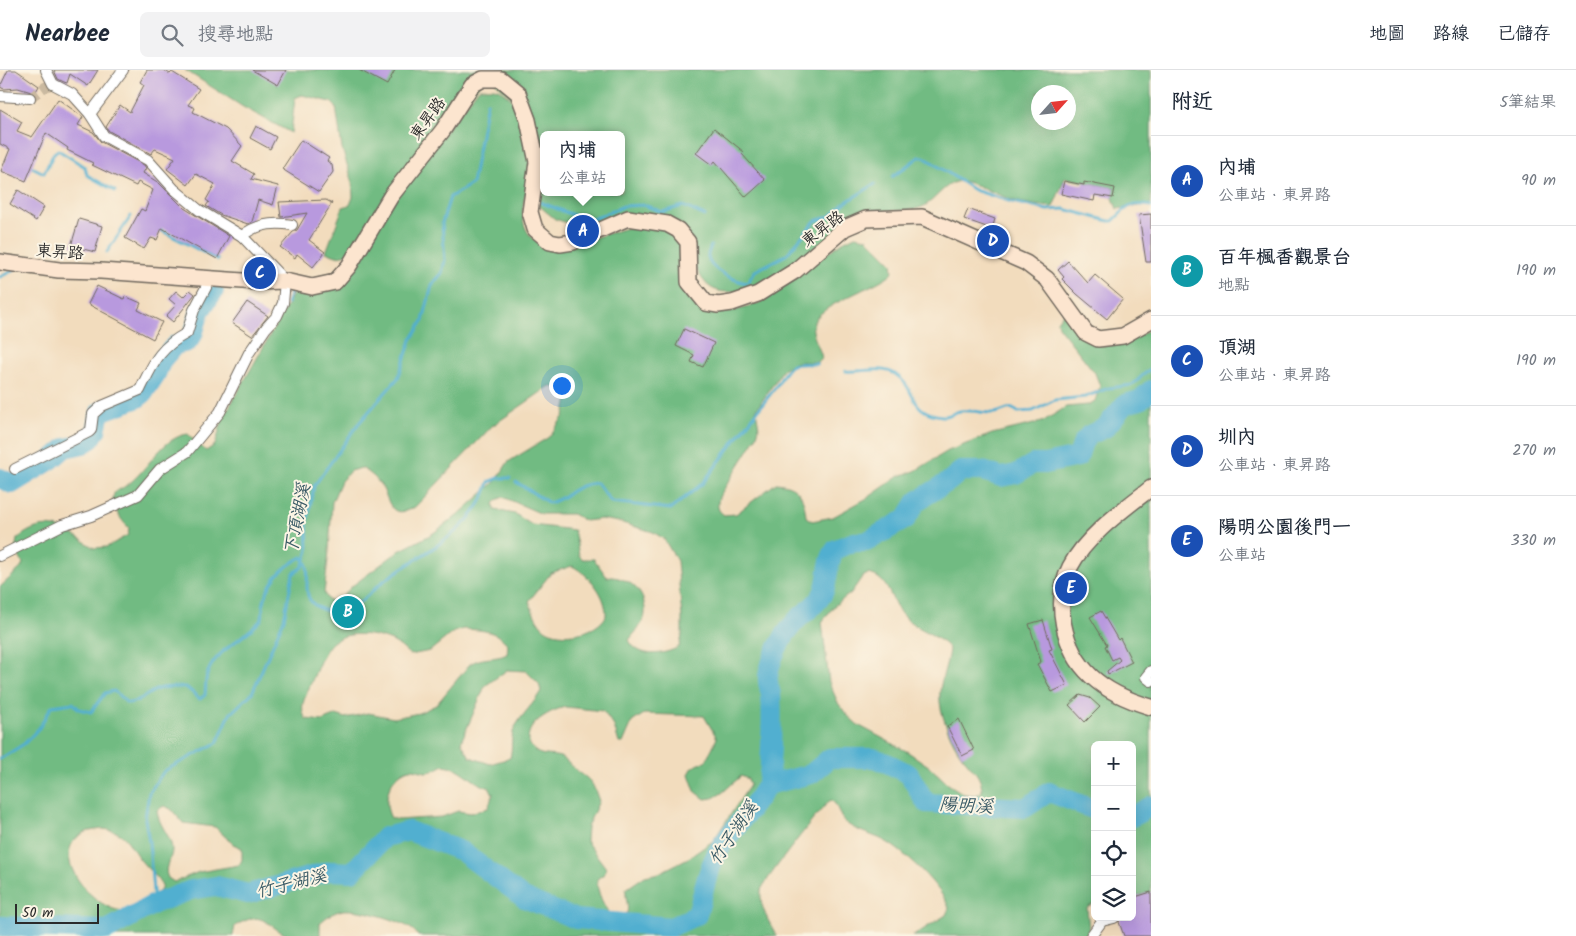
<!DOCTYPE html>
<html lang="zh-TW">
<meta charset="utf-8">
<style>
body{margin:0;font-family:Kalam,"LXGW WenKai TC",sans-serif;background:#f2f2f3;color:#1f2937}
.controls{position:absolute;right:15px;bottom:15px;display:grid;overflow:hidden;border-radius:8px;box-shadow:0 5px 20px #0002}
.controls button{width:45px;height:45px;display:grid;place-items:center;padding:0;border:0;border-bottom:1px solid #e0e1e3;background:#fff;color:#1f2937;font:25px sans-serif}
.compass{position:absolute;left:1031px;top:15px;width:45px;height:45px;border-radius:50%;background:#fff;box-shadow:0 5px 20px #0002;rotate:63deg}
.scale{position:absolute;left:15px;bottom:12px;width:84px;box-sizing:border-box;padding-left:5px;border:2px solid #2b2b2b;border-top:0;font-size:14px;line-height:18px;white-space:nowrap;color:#2b2b2b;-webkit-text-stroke:4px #fcf5e5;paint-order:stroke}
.you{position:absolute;left:561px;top:315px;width:18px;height:18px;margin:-12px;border:4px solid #fff;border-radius:50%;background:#1a73e8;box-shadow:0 0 0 8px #1a73e833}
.badge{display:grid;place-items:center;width:32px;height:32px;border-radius:50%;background:#c8321e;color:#fff;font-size:16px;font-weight:700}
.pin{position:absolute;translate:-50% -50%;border:2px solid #fff;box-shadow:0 1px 5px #0006}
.popup{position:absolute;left:540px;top:61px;width:85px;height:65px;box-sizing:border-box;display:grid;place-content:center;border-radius:8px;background:#fff;filter:drop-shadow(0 1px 4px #0005);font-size:16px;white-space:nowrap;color:#747a83}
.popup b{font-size:19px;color:#1f2937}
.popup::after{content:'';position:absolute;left:50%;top:100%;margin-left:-10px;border:10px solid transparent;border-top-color:#fff}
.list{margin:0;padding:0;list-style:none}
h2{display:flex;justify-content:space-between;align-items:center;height:65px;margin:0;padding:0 20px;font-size:21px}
h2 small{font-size:16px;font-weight:400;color:#747a83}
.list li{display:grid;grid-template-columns:32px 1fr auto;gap:15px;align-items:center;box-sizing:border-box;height:90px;padding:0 20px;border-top:1px solid #e0e1e3}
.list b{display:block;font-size:19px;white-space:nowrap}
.list p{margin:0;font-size:16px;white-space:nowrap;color:#747a83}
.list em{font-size:16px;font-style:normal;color:#747a83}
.icon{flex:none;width:28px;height:28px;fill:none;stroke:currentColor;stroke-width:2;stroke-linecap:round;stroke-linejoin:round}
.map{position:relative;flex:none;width:1151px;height:866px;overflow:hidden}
header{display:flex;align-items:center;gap:30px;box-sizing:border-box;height:70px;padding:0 25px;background:#fff;border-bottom:1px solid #e0e1e3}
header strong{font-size:24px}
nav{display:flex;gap:28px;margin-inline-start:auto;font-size:18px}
.search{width:350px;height:45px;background:#f2f2f3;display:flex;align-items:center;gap:12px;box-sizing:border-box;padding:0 18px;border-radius:8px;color:#747a83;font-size:19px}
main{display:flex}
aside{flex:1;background:#fff}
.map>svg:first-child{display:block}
</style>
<header>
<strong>Nearbee</strong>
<div class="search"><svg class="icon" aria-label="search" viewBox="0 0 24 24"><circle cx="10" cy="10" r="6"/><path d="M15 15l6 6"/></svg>搜尋地點</div>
<nav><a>地圖</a><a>路線</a><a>已儲存</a></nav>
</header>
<main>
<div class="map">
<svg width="1151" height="866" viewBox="0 0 1151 866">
<rect width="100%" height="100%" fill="#fcf5e5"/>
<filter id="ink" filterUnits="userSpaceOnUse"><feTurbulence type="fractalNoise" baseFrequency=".02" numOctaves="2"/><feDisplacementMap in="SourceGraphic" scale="10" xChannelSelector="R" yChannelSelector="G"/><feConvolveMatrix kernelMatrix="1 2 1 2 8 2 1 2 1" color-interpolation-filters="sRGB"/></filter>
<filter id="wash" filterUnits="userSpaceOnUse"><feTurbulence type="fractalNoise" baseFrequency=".0096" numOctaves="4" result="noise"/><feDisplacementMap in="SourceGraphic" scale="20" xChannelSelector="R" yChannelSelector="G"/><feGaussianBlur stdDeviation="1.12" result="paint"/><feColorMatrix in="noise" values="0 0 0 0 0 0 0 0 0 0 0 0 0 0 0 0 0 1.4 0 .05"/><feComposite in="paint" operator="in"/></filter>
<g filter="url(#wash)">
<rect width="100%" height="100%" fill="#f2dcbd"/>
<g fill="#71bb82" stroke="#4e7356" fill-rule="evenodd">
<path d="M 185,0 L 1151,0 L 1151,134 L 1117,139 L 1113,128 L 1115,118 L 1065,108 L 1053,137 C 1039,136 1025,134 1012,130 C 1001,126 971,112 962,111 C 945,111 936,131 922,137 C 905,144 882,137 865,144 C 831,160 748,243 710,217 C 695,206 685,170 678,153 L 580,157 L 555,149 L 537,134 L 530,45 L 487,4 L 351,184 L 336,186 L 326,182 L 343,137 L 350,135 L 353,127 L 352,110 L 342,79 L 336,37 L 331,32 L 302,25 L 295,28 L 291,63 L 243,37 ZM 1038,22 L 1068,22 L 1068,52 L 1038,52 ZM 544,65 L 622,65 L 622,122 L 544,122 Z"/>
<path d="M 479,18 C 485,18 493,17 498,19 C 525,32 532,73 532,100 C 532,107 528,115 526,122 C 518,152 524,169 553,180 L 630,157 L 653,156 L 664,159 L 676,168 L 682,178 L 681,217 L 692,232 L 711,242 L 723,243 L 745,238 L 761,232 L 841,173 L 855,166 L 867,168 L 892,193 L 893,202 C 877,218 817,234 813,255 C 811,265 820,278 822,288 L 818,292 L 797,292 L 784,298 L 756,340 L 759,358 L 756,368 L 719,427 C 717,436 717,440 724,445 L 736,444 L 776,413 C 799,415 804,426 806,447 L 812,451 L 833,447 L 869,427 L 899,406 L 915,401 L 948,381 L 992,364 L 1042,352 L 1066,337 L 1088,335 L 1095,331 L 1100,316 L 1095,303 L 1058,256 L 1057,251 L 1063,243 C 1092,285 1110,282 1151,259 L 1151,822 L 1132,828 L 1132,675 L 1095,675 L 1095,833 L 1087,838 L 1089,859 L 1085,866 L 913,866 L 946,845 L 949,838 C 942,817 903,780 883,770 C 871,764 855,761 845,752 C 838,745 838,734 831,730 C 825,732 762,814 761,820 C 759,837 769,852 777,866 L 418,866 C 413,852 358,838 343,840 C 334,842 327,846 320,853 L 320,866 C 311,866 297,866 289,866 C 265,856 264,838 235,856 L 233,866 L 0,866 L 0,517 L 21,498 L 23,493 L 15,480 L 17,469 C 46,445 66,459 94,478 L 107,477 L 128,465 L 129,458 C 121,450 108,433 115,422 C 120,419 127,416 131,412 C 150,396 163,367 188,364 L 206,381 L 215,375 L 223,348 L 294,223 L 316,223 L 333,218 L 403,117 ZM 550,316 L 564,320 L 568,329 L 564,346 L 549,367 L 508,392 L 497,410 L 457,446 L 432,464 L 399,481 L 352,516 L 342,527 L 333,532 L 328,530 L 324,523 L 329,481 L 332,432 L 341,411 L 350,401 L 361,398 C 370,402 377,409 382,417 C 391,434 390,450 415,437 L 492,356 ZM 503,427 L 542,444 L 573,444 L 585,451 L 601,449 L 619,452 L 653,462 L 664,469 L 677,491 L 682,548 L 682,566 L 679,577 C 664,585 638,589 629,570 C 635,562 645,553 645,543 C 646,520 627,506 607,507 L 594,489 L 582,489 L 579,485 L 574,460 L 532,455 L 515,444 L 495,440 L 494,434 L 497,430 ZM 572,496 C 590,505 607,526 606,546 C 597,564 560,570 545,559 C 537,553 532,540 529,531 L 551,503 ZM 868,504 C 890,507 890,533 904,547 C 917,559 936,564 949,578 C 948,596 938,613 940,632 C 942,649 952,672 962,686 C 971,698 982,705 982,722 L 976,725 L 964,724 L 948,714 L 930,697 L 908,682 L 858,655 L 847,645 L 838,633 L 829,612 L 822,552 L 834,536 L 851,523 L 862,507 ZM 463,559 C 481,560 497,560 508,575 L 507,584 C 495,590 482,586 470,594 L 436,635 L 419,643 L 394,648 L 368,643 L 346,648 L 336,645 L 322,651 L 306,649 C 298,637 306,626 311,613 C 316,602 323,580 333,572 C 348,560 375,564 392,571 C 398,574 405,580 410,585 L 430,581 L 452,563 ZM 507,600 L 526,601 L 539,614 L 541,621 C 534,634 522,644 515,657 C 510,667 513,677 510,688 L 490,694 L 470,687 L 461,672 L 485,616 ZM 566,637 L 603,641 L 614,656 L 619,673 L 623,673 L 632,652 L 644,644 L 704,646 L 717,668 L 706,691 L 693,697 L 689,704 L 695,721 L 705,729 L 713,728 L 722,723 L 741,706 L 748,709 L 750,715 L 713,771 L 690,787 L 659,803 L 645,806 L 626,819 C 625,827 629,836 627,843 L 612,847 C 604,836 597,824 597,809 L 604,804 L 606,798 L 586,771 L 587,757 L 599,731 C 591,709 593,713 575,699 C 570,695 565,689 560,687 C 551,684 541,687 534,680 C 515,660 548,640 566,637 ZM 444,695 C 464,697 469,712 490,718 L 493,724 L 488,738 L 471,743 L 458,741 L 442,747 L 398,750 L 391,748 C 382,732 388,708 406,700 C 413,697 419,701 426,702 C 433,702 438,698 444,695 ZM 164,736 L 171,739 L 183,753 L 215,757 L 233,774 L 242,778 L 242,790 L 239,795 L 199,802 L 174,812 L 168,808 C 162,796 173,790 172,778 C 170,764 158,755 157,740 ZM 103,759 C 129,762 127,774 142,792 C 149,800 157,807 162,816 L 160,821 C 150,827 138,836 127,840 C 100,847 42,784 84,763 C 89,760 97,760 103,759 Z"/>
</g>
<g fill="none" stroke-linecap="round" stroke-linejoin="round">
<g stroke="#51afd0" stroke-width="3">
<path d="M 28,95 L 44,103 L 54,83 L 58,80 L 85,97 L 87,105 L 115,121"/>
<path d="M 892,107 L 919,87 L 924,87 L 974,120 L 1012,132 L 1047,140 L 1064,139 L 1109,151 L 1113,151 C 1128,136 1130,132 1151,136"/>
<path d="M 540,132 L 588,151 L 624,136 L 644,135 L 662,142 L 683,136 L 705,146"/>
<path d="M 158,159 L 218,190"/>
<path d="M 711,176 C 710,179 707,184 708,187 C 709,200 736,211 747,213 L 755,201 L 786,185 L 815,151 L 831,146 L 843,134 L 875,114"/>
<path d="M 107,182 L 131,146"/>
<path d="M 0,207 L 14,200"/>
<path d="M 287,233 L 291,222"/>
<path d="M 846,301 C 861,303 881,295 895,304 C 918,319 907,342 942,346 C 950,347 953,342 960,341 C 971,340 983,343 994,343 C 1005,342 1008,334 1018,342 L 1033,341 L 1055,330 L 1085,327 L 1109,318 L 1132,315 L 1151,298"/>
<path d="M 516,412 L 549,433 C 568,429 572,414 597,413 L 611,432 L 671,439 L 703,413 L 778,314 C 791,290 791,294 817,294"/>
<path d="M 359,533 C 368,526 376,517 385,510 C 424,481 475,462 489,412 L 499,408 L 510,408"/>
<path d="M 0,689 L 24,674 L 39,658 L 52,636 L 73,633 L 79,639 L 91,642 L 105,623 L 114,621 L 127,633 C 140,633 149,621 161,618 C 169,617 178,617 186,617 L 200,629 L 205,625 C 206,618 205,608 208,602 C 217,579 244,569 260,551 C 264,548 262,542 263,537 C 267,512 281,498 302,487 C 319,504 287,533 335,543 L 342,536 L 349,539"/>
<path d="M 154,834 L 149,772 L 145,749 L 149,723 L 164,701 L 217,673 L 230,644 L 252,623 L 284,549 L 293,504 L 302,497 L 308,481 L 307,453 L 314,416 L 359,353 L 398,308 L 411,270 L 423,251 L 432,215 L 442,203 L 445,190 L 442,153 L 450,127 L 472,114 L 487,32"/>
</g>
<g stroke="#51afd0" stroke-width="20">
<path d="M 0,408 L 12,414 L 51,390 L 65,378 L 83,374 L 91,369 L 96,361 L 100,342 L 138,328 L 143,324 L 156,304 L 162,290 L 175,275 L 188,272 L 193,265 L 200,241 L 214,221"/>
<path d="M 767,715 L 811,704 L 830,688 L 874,688 L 889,694 L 909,704 L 926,733 L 1025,738 L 1049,722 L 1095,740"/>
<path d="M 1132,747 L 1151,736"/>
<path d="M 0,856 L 107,860 L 154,834 L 191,820 L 216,816 L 248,824 L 329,801 L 352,802 L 385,767 L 409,761 L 461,781 L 524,828 L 576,849 L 671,857 L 697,845 C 704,821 707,799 720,778 C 734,756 754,739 766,716 C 772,705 772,641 771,625 C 770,619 767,613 768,606 C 771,587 782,567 795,552 C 803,543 815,537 822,525 C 830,512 825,493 836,479 L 854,472 L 866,472 L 906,449 L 917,431 L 948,412 L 961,401 L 983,401 L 1001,407 L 1016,404 L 1033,394 L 1045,394 L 1078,387 L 1083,372 L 1089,365 L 1105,358 L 1125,334 L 1140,330 L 1151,320"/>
</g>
</g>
<g id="blocks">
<g fill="#b899de">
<path d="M 8,0 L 16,0 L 39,16 L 35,23 L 18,18 L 4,19 L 0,17 Z"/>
<path d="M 54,0 L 98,0 L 88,16 L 70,4 L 67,13 L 64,12 L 58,9 Z"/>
<path d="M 147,0 L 164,0 L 170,4 L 172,2 L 199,19 L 188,35 L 195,38 L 193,42 L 226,59 L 242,76 L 232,91 L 254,104 L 251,109 L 278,116 L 273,135 L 258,130 L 252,152 L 248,154 L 221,145 L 206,136 L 209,132 L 206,130 L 215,114 L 196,104 L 188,115 L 167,99 L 175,88 L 155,79 L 151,84 L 109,61 L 106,57 L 120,35 L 130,42 L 144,15 L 140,12 Z"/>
<path d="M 252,0 L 286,0 L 278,15 Z"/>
<path d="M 359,0 L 395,0 L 387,15 Z"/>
<path d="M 58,29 L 83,47 L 78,55 L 93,62 L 101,72 L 144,95 L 146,98 L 143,103 L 159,113 L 184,138 L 229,166 L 217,189 L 162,158 L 157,170 L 151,168 L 144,179 L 125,168 L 141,139 L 145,141 L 153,120 L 138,112 L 136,116 L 92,95 L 93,93 L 67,80 L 68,78 L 46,63 L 26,111 L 1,101 L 10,79 L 0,74 L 0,39 L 22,52 L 17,61 L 32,67 Z"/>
<path d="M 256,56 L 276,67 L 270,79 L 250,68 Z"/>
<path d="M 714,58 L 744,82 L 742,84 L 765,110 L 746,127 L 715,91 L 712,95 L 696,83 Z"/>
<path d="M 301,70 L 329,88 L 327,91 L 332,95 L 333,102 L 319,122 L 282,99 Z"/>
<path d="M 1064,111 L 1084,115 L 1084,112 L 1115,118 L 1113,128 L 1095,125 L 1094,131 L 1061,124 Z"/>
<path d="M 18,120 L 44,137 L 36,151 L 10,134 Z"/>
<path d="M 326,130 L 332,133 L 309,170 L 325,182 L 313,197 L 297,184 L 295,188 L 280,177 L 293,162 L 297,160 L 307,143 L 281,147 L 279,132 Z"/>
<path d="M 968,139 L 995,149 L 992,159 L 964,149 Z"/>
<path d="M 1151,144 L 1151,192 L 1146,192 L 1139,145 Z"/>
<path d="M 79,149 L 102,156 L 95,182 L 71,176 Z"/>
<path d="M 1068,191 L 1088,213 L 1095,205 L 1123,229 L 1107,249 L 1077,224 L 1062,209 L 1064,207 L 1058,200 Z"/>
<path d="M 97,216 L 124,229 L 125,226 L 141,233 L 138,240 L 162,252 L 153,269 L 88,234 Z"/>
<path d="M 190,220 L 195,224 L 173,252 L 166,246 L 176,235 L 169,229 L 176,221 L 183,227 Z"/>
<path d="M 247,232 L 268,246 L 252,266 L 232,253 Z"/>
<path d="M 684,259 L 714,273 L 703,297 L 691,292 L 694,285 L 676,276 Z"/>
<path d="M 1101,541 L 1118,570 L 1120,568 L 1132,592 L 1108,604 L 1107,601 L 1120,590 L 1118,587 L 1112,590 L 1105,576 L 1107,575 L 1090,547 Z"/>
<path d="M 1043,550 L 1052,579 L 1049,580 L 1067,615 L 1052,622 L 1037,594 L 1041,592 L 1029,554 Z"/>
<path d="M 1080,625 L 1090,628 L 1100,637 L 1085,652 L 1069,635 Z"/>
<path d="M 959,649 L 974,680 L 962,686 L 947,656 Z"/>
<path d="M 1151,822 L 1151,866 L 1124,866 L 1119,852 L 1121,847 L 1132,847 L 1132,828 Z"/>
</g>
</g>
</g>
<g filter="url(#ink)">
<use href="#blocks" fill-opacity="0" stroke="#71695e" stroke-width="1"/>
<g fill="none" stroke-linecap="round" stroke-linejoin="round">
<path stroke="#cab9a0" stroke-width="10" stroke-dasharray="10 5" stroke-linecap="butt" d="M 30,28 L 45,17 L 53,14"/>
<defs>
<g id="street">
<path d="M 0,26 L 30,28"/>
<path d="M 90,44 L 123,0"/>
<path d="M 242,166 C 256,154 274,152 292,155"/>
<path d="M 15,399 L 89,362 L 91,360 L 93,344 L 102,336 L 140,320 C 154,292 159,278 187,263 L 194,240 L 211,208"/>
<path d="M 0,486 L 62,455 L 91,446 L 138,425 L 160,399 L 187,382 L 220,342 L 249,283 L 266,258 L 277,246 L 283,233 L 285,211 L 242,166 L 199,140 L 174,119 L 148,90 L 104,66 L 90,44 L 72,24 L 53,14 L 46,0"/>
<path d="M 1151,601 L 1146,607 L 1151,611"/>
<path d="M 1091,866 L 1102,851 L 1114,848"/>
</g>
<g id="secondary">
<path d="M 0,192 L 59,200 L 101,201 L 257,212 L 285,211 L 312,217 L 335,212 L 349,196 L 391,126 L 443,60 L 472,15 L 483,9 L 501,9 L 518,23 L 528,50 L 537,92 L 530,142 L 535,159 L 550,172 L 560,174 L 573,172 L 628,148 L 667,154 L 678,160 L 688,172 L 689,212 L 706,233 L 718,235 L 732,233 L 758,224 L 795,201 L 845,158 L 866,149 L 922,147 L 1026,193 L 1047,209 L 1086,263 L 1098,269 L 1123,266 L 1151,250"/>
<path d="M 1151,418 C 1124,439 1086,466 1070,497 C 1053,531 1063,580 1091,606 C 1107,621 1130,631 1151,637"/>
</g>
</defs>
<use href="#street" stroke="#71695e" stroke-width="12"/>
<use href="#secondary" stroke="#71695e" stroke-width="18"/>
<use href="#street" stroke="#fff" stroke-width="10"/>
<use href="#secondary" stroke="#fce5cf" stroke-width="15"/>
</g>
</g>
<g text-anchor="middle" stroke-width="4" stroke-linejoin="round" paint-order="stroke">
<g font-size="16" fill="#2b2b2b" stroke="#fcf5e5">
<text transform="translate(427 48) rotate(-54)" y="6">東昇路</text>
<text transform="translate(822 158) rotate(-37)" y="6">東昇路</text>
<text transform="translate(60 181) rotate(4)" y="6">東昇路</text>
</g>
<g font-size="18" font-style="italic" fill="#385965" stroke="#fcf5e5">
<text transform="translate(297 449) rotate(-79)" y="6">下頂湖溪</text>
<text transform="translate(966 735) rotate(3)" y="6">陽明溪</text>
<text transform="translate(733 763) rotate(-56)" y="6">竹子湖溪</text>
<text transform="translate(291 813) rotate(-14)" y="6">竹子湖溪</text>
</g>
</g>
</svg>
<div class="controls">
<button>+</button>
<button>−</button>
<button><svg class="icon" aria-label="locate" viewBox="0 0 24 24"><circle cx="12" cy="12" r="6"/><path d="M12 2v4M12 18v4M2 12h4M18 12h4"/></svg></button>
<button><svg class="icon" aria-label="layers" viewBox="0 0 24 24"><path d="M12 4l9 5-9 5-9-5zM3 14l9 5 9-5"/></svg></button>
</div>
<svg class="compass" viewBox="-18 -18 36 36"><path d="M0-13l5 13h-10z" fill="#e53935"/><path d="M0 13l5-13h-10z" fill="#747a83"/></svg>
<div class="scale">50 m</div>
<div class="you"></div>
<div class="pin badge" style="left:583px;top:161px;background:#1a4fb4">A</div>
<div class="popup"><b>內埔</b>公車站</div>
<div class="pin badge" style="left:348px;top:542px;background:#0f9aa8">B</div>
<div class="pin badge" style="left:260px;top:203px;background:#1a4fb4">C</div>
<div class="pin badge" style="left:993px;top:171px;background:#1a4fb4">D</div>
<div class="pin badge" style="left:1071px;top:518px;background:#1a4fb4">E</div>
</div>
<aside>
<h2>附近<small>5筆結果</small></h2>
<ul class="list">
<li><span class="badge" style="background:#1a4fb4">A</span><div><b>內埔</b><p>公車站 · 東昇路</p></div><em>90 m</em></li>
<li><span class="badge" style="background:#0f9aa8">B</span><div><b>百年楓香觀景台</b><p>地點</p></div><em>190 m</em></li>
<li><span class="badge" style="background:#1a4fb4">C</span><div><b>頂湖</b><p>公車站 · 東昇路</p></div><em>190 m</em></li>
<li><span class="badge" style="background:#1a4fb4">D</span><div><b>圳內</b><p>公車站 · 東昇路</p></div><em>270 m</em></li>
<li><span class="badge" style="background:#1a4fb4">E</span><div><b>陽明公園後門一</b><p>公車站</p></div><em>330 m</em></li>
</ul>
</aside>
</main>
